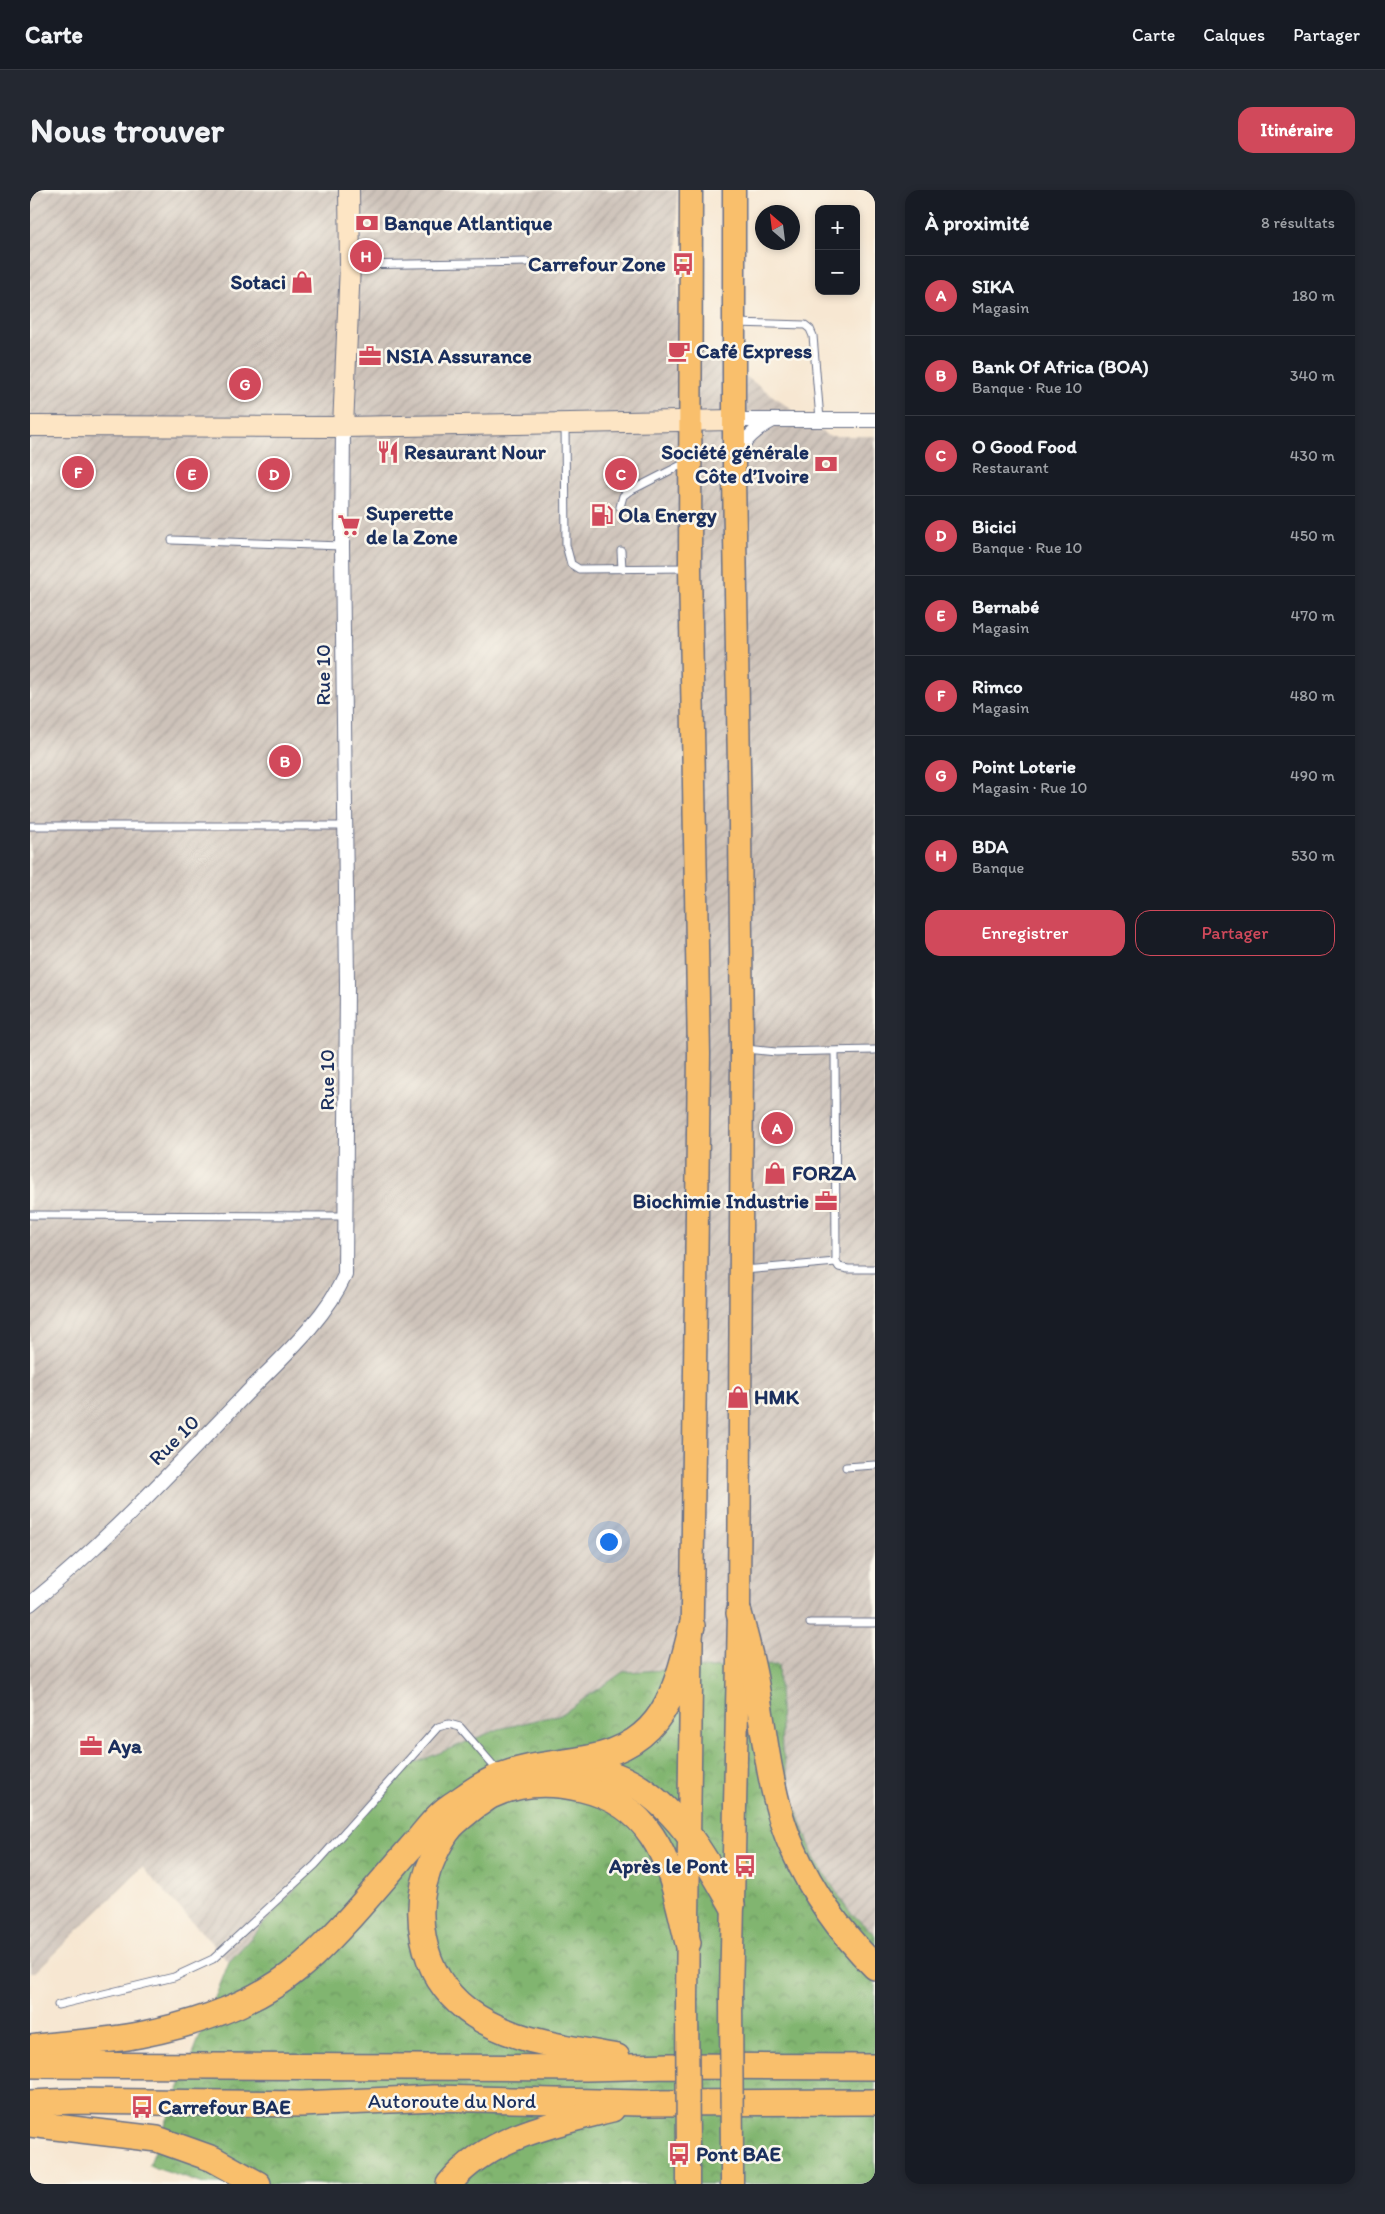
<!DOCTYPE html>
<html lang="fr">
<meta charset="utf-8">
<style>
body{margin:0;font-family:Itim,sans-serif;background:#242831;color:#f1f3f6}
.controls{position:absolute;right:15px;top:15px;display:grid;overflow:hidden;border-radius:10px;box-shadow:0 2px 8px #0003}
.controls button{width:45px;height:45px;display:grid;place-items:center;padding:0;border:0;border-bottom:1px solid #363941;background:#171b24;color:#f1f3f6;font:25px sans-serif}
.compass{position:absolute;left:725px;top:15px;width:45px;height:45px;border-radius:50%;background:#171b24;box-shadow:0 2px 8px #0003;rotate:332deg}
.you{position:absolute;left:578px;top:1351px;width:18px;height:18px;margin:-12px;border:4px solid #fff;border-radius:50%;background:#1a73e8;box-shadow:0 0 0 8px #1a73e833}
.badge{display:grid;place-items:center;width:32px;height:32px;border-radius:50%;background:#d1495b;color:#fff;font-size:16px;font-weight:700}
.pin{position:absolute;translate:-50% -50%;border:2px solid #fff;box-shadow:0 1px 5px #0006}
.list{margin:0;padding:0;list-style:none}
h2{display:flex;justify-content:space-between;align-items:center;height:65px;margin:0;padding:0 20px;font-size:21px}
h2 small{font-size:16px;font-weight:400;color:#9ea1a6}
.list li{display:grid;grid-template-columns:32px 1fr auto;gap:15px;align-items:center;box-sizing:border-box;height:80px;padding:0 20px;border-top:1px solid #363941}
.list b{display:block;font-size:19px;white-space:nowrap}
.list p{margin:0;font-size:16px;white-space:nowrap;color:#9ea1a6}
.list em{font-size:16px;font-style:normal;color:#9ea1a6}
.actions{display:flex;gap:10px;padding:15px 20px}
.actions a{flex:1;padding:11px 0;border:1px solid #d1495b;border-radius:15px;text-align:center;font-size:18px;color:#d1495b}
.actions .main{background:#d1495b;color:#fff}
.map{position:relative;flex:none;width:845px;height:1994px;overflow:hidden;border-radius:15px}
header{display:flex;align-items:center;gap:30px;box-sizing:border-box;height:70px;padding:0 25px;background:#171b24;border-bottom:1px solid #363941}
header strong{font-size:24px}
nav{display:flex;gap:28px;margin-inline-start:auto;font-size:18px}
.intro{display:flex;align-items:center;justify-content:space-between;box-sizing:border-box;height:120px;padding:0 30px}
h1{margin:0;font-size:35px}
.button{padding:12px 22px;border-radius:15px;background:#d1495b;color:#fff;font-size:18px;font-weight:700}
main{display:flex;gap:30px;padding:0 30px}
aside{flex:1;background:#171b24;border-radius:15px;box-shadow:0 2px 8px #0003}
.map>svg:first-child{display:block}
</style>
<header>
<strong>Carte</strong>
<nav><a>Carte</a><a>Calques</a><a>Partager</a></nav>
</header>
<div class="intro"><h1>Nous trouver</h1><a class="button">Itinéraire</a></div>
<main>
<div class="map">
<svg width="845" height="1994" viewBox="0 0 845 1994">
<defs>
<pattern id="industrial-furrows" width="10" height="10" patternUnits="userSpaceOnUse" patternTransform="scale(1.25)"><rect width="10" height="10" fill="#cdc2b9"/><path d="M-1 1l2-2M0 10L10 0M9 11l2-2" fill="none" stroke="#afa7a1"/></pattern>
<pattern id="forest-crowns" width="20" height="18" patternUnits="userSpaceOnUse" patternTransform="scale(1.25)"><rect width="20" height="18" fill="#81b570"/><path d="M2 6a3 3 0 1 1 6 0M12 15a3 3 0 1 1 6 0" fill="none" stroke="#69945f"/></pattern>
</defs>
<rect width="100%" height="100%" fill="#fbf7ec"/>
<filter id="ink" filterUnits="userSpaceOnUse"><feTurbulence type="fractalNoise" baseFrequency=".02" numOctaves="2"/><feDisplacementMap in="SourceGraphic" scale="10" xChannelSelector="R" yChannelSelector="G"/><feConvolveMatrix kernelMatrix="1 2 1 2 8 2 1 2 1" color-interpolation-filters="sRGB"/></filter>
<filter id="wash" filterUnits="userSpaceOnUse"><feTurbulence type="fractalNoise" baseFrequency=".0096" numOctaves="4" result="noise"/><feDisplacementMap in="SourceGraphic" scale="20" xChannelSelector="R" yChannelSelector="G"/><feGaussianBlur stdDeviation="1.12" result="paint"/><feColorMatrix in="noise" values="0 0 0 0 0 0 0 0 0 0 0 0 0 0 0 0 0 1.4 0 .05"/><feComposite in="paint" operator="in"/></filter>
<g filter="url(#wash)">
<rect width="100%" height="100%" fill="#f7e7d2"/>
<path fill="url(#industrial-furrows)" d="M 0,0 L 647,0 L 649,138 L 798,246 L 845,246 L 845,1745 L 818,1720 L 784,1668 L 764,1612 L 752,1560 L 748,1475 L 593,1482 L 532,1524 L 469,1539 L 377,1576 L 199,1772 L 112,1677 L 5,1782 L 0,1782 Z"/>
<path fill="url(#forest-crowns)" stroke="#4e7267" d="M 748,1475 L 752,1560 L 764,1612 L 784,1668 L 818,1720 L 845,1745 L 845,1994 L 174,1994 L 119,1976 L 199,1772 L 377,1576 L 469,1539 L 532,1524 L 593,1482 Z"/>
</g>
<g filter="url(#ink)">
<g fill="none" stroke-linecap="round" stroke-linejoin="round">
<defs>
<g id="lane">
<path d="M 322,75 L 497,72"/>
<path d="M 706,133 L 775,135 L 780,139 L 783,146 L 790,229"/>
<path d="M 535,234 L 536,355 L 541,374 L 549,379 L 658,378"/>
<path d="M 590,317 L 593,306 L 598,302 L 657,272"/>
<path d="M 142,350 L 312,356"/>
<path d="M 591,361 L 592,379"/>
<path d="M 0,636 L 314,636"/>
<path d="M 716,859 L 746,862 L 845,860"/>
<path d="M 805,862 L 806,1072 L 809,1077 L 818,1079 L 845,1079"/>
<path d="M 0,1025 L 317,1026"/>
<path d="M 714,1080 L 806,1072"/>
<path d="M 816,1277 L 845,1275"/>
<path d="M 780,1433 L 845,1433"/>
<path d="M 28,1815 L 144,1787 L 183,1769 L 285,1675 L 408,1537 L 419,1534 L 430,1537 L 468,1581"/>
</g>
<g id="street">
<path d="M 703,230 L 845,230"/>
<path d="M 705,266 C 715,249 726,239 743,230"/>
<path d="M 0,1414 C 77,1351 145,1278 214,1206 C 249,1170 295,1130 315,1085 L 317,793 L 312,356 L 313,237"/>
</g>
<g id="secondary">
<path d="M 0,236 L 313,237 L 703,230"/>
<path d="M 313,237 L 320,75 L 319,0"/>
</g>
<g id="primary">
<path d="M 701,1808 L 709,1423 L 712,859 L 710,634 L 704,287 L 704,0"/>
<path d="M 657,1809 L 669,864 L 660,378 L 661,0"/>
<path d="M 658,1969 L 658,1994"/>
<path d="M 702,1994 L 702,1969"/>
</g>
<g id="highway">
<path d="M 709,1423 C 716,1449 723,1474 727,1501 C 735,1549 742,1615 763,1659 C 783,1704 810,1742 845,1777"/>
<path d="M 542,1575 C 560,1579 578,1581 594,1589 C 646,1614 675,1667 702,1715"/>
<path d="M 0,1858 C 36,1853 73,1852 109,1845 C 165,1834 226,1814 270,1777 C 286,1764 301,1748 315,1733 C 339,1707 361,1680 384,1654 C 395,1642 405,1626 419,1617 C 436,1606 453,1592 473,1585 C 501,1574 530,1574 559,1568 C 634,1554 646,1501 662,1436"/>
<path d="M 587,1867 C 537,1857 479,1852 437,1820 C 390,1784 379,1718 404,1666 C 408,1657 414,1645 421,1637 C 429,1629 438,1622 447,1615 C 452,1612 458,1607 463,1605 C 491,1592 523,1592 552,1599 C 582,1606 605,1620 622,1646 C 643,1677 649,1718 658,1753"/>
<path d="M 0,1875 L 556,1878 L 641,1876 L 845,1877"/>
<path d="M 0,1913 L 44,1911 L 271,1914 L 405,1908 L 610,1913 L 845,1912"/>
<path d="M 0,1934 L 127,1949 L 183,1969 L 228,1994"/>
<path d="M 419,1994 C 457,1947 526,1933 582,1919"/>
</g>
</defs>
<use href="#lane" stroke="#686f87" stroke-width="9"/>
<use href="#street" stroke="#686f87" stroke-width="16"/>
<use href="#secondary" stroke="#686f87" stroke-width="22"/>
<use href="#primary" stroke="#686f87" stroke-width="25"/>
<use href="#highway" stroke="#686f87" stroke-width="28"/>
<use href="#lane" stroke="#fff" stroke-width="7"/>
<use href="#street" stroke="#fff" stroke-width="14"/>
<use href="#secondary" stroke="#fde5c4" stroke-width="20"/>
<use href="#primary" stroke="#f9bf6c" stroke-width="22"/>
<use href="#highway" stroke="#f9bf6c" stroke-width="25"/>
<defs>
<g id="primary-bridge">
<path d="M 701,1808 L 702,1969"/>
<path d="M 657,1809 L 658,1969"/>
</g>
</defs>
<use href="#primary-bridge" stroke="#686f87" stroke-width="25" stroke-linecap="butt"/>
<use href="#primary-bridge" stroke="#f9bf6c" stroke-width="22"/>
</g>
</g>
<defs>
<symbol id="bank-bare" viewBox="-9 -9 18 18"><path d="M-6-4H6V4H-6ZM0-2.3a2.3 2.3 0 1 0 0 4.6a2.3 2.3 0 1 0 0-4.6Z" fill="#d1495b" stroke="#fbf7ec" stroke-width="2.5" paint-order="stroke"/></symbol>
<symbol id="bus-bare" viewBox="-9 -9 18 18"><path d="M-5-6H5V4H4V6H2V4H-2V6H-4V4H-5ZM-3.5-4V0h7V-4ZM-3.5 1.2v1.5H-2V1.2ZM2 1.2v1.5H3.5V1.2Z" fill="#d1495b" stroke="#fbf7ec" stroke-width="2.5" paint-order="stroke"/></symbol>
<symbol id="shop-bare" viewBox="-9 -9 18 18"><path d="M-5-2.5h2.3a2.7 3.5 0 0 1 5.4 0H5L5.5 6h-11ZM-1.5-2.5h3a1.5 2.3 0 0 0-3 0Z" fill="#d1495b" stroke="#fbf7ec" stroke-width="2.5" paint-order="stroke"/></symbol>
<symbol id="cafe-bare" viewBox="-9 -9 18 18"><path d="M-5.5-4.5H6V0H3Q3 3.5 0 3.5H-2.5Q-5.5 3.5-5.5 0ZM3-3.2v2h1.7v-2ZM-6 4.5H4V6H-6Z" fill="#d1495b" stroke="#fbf7ec" stroke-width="2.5" paint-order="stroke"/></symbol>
<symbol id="office-bare" viewBox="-9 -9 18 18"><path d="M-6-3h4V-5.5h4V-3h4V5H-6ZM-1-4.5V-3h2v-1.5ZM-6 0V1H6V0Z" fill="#d1495b" stroke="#fbf7ec" stroke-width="2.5" paint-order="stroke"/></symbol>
<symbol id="restaurant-bare" viewBox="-9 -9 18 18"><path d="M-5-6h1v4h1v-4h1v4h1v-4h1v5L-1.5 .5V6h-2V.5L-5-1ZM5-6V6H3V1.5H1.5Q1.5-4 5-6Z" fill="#d1495b" stroke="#fbf7ec" stroke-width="2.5" paint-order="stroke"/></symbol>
<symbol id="fuel-bare" viewBox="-9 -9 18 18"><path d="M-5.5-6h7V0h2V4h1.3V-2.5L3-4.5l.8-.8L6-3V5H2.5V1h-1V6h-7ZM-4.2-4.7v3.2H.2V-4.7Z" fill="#d1495b" stroke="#fbf7ec" stroke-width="2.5" paint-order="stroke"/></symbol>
<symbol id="supermarket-bare" viewBox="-9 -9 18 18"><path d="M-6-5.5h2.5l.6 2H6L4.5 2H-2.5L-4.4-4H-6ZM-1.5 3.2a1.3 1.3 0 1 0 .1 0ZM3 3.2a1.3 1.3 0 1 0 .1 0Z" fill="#d1495b" stroke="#fbf7ec" stroke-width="2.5" paint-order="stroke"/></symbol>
</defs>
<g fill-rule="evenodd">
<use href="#bank-bare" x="321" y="17" width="32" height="32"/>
<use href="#bus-bare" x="637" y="58" width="32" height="32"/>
<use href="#shop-bare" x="256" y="76" width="32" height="32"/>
<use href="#cafe-bare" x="633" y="145" width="32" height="32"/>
<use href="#office-bare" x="324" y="150" width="32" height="32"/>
<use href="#restaurant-bare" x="342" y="246" width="32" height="32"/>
<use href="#bank-bare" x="780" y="258" width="32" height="32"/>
<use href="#fuel-bare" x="556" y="309" width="32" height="32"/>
<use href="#supermarket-bare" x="303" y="319" width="32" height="32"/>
<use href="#shop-bare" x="729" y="967" width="32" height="32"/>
<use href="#office-bare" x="780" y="995" width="32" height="32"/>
<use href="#shop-bare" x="692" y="1191" width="32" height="32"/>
<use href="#office-bare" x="45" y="1540" width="32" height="32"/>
<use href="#bus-bare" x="699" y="1660" width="32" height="32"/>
<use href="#bus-bare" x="96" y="1901" width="32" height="32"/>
<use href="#bus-bare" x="633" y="1948" width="32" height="32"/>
</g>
<g text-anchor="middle" stroke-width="5" stroke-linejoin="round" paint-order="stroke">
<g font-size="21" font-weight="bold" fill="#1b2f5e" stroke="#fbf7ec" text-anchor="start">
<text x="354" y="40">Banque Atlantique</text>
<text x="636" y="81" text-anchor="end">Carrefour Zone</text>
<text x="256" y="99" text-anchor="end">Sotaci</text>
<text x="666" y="168">Café Express</text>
<text x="356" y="173">NSIA Assurance</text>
<text x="374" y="269">Resaurant Nour</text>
<text x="779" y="269" text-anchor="end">Société générale<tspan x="779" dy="24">Côte d’Ivoire</tspan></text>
<text x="336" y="330">Superette<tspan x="336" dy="24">de la Zone</tspan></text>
<text x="588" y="332">Ola Energy</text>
<text x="762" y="990">FORZA</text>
<text x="779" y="1018" text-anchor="end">Biochimie Industrie</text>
<text x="724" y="1214">HMK</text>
<text x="78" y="1563">Aya</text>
<text x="698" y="1683" text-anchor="end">Après le Pont</text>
<text x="128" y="1924">Carrefour BAE</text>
<text x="666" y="1971">Pont BAE</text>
</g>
<g font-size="21" fill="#1b2f5e" stroke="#fbf7ec">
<text transform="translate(293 485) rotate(-90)" y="7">Rue 10</text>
<text transform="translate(297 890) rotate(-90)" y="7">Rue 10</text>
<text transform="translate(144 1250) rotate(-45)" y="7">Rue 10</text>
<text x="422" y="1918">Autoroute du Nord</text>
</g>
</g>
</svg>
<div class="controls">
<button>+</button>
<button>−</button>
</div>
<svg class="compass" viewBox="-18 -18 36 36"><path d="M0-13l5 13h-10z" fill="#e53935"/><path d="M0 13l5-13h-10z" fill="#9ea1a6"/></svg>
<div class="you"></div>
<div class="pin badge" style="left:747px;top:938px">A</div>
<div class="pin badge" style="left:255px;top:571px">B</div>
<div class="pin badge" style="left:591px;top:284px">C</div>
<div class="pin badge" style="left:244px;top:284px">D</div>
<div class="pin badge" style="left:162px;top:284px">E</div>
<div class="pin badge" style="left:48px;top:282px">F</div>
<div class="pin badge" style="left:215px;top:194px">G</div>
<div class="pin badge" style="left:336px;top:66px">H</div>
</div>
<aside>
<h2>À proximité<small>8 résultats</small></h2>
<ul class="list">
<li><span class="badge">A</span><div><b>SIKA</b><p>Magasin</p></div><em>180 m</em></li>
<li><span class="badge">B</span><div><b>Bank Of Africa (BOA)</b><p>Banque · Rue 10</p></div><em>340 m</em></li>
<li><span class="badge">C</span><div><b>O Good Food</b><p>Restaurant</p></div><em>430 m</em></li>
<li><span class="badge">D</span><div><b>Bicici</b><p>Banque · Rue 10</p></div><em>450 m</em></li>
<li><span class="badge">E</span><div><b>Bernabé</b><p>Magasin</p></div><em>470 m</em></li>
<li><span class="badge">F</span><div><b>Rimco</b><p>Magasin</p></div><em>480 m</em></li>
<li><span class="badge">G</span><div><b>Point Loterie</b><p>Magasin · Rue 10</p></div><em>490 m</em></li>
<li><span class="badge">H</span><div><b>BDA</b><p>Banque</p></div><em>530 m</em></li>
</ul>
<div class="actions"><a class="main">Enregistrer</a><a>Partager</a></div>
</aside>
</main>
